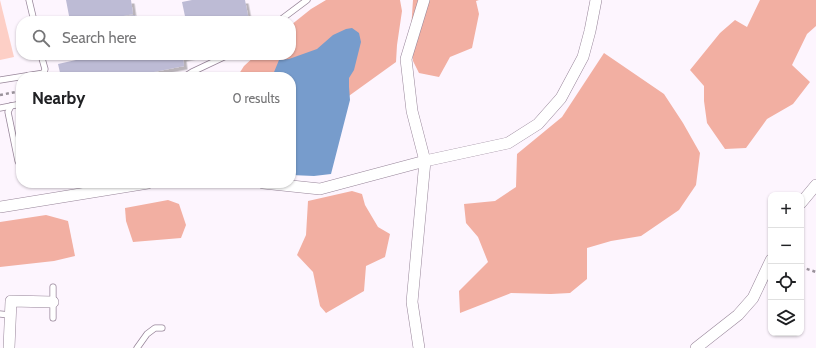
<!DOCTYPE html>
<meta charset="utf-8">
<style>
body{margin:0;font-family:Cabin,sans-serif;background:#f6f6f6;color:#202124}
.controls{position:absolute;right:12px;bottom:12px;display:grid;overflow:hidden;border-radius:8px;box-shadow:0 1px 3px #0004}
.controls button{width:36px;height:36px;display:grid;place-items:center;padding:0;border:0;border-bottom:1px solid #e0e0e0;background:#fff;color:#202124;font:20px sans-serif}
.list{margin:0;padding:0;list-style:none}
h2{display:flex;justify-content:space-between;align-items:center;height:52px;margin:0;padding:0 16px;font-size:17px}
h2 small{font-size:13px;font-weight:400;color:#757577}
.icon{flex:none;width:22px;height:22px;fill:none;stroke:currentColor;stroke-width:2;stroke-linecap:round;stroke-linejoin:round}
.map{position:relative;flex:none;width:816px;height:348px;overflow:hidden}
.search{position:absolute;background:#fff;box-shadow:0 1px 3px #0004;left:16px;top:16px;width:280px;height:44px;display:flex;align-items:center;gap:10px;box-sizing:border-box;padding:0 14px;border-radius:16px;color:#757577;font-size:15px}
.panel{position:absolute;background:#fff;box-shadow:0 1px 3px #0004;left:16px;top:72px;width:280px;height:116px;border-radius:16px}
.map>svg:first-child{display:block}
</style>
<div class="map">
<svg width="816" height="348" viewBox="0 0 816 348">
<defs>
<filter id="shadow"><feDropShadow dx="3.5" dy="3.5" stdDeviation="0" flood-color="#0004"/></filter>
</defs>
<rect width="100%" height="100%" fill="#fdf5fe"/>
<path fill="#fdcfc6" d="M 0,0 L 14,57 L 0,60 Z"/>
<g fill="#f2afa2">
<path d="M 326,0 L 400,0 L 402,11 L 397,45 L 396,62 L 346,98 L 331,77 L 237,77 L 244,66 L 256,55 L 291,55 L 291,25 L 311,9 Z"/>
<path d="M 413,0 L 479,0 L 476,1 L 479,14 L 472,48 L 450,57 L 439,77 L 419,73 L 413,61 L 411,30 Z"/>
<path d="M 760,0 L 816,0 L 816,26 L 807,34 L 792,65 L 810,82 L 793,104 L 767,119 L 746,148 L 725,149 L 707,123 L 704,101 L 704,86 L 690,70 L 720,33 L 735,20 L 747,27 Z"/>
<path d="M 604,53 L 664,94 L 683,123 L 700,153 L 696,185 L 679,210 L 641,236 L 611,241 L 587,248 L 587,279 L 570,293 L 551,294 L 511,293 L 460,313 L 459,291 L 488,262 L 478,237 L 466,223 L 464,204 L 495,201 L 516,187 L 517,154 L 562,117 Z"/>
<path d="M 352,191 L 362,194 L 365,205 L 378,227 L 390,234 L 385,257 L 366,266 L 364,291 L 326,313 L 320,306 L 313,272 L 297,255 L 306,235 L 308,201 Z"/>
<path d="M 168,200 L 179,204 L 186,225 L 181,238 L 133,242 L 126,221 L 125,208 Z"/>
<path d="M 46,215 L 68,221 L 75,256 L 54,261 L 0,267 L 0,222 Z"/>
</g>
<path fill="#779ccc" d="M 352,28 L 359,33 L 361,42 L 354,70 L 349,78 L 349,87 L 350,100 L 331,174 L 314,176 L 291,175 L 291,77 L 272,77 L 279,60 L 289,59 L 317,49 L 333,35 L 346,29 Z"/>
<g fill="#bdbbd5" filter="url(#shadow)">
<path d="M 66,0 L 131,0 L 133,14 L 113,18 L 113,21 L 70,21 Z"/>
<path d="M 192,0 L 245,0 L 249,21 L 186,21 L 182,2 Z"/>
<path d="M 135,15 L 136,21 L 129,21 L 128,16 Z"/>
<path d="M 75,55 L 192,55 L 192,56 L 183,58 L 184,66 L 128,77 L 61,77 L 58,64 L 76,60 Z"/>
</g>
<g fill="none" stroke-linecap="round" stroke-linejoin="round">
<defs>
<g id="lane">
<path d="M 29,0 L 34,21"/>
<path d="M 279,21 L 307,0"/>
<path d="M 41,55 L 45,69 L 43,77"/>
<path d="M 184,77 L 192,72 L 228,55"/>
<path d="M 0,80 L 44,73"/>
<path d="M 11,106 L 8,112 L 18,161 L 21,167"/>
<path d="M 0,108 L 21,104"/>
<path d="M 0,314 L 10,315"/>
<path d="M 53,318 L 53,287"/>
<path d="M 137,348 L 147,334 L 155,328 L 162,328"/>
</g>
<g id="street">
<path d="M 263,183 L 320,189 L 425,161 L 508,143 L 538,124 L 561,98 L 583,57 L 590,31 L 596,0"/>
<path d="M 801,203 L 816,185"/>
<path d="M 0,207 L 148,183"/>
<path d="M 9,348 L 11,301 L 53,302"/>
<path d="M 419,348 L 412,302 L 425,161 L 412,111 L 406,59 L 424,0"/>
<path d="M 696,348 L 738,315 L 753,298 L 771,260"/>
</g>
</defs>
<use href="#lane" stroke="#978599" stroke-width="7"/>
<use href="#street" stroke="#978599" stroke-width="12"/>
<g stroke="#99919a" stroke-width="2.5" stroke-dasharray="3 3" stroke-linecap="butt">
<path d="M 0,95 L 21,91"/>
<path d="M 801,267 L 816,272"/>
</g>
<use href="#lane" stroke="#fff" stroke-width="5.5"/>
<use href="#street" stroke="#fff" stroke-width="11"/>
</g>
</svg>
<div class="controls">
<button>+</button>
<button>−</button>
<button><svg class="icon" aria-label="locate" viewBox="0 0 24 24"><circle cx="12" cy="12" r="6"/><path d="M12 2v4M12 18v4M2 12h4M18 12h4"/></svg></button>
<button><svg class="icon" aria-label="layers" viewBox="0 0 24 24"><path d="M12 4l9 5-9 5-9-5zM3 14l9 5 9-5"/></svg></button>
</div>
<div class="search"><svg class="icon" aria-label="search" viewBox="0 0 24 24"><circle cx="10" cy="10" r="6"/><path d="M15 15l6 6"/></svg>Search here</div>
<section class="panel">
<h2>Nearby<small>0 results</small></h2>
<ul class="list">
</ul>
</section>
</div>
